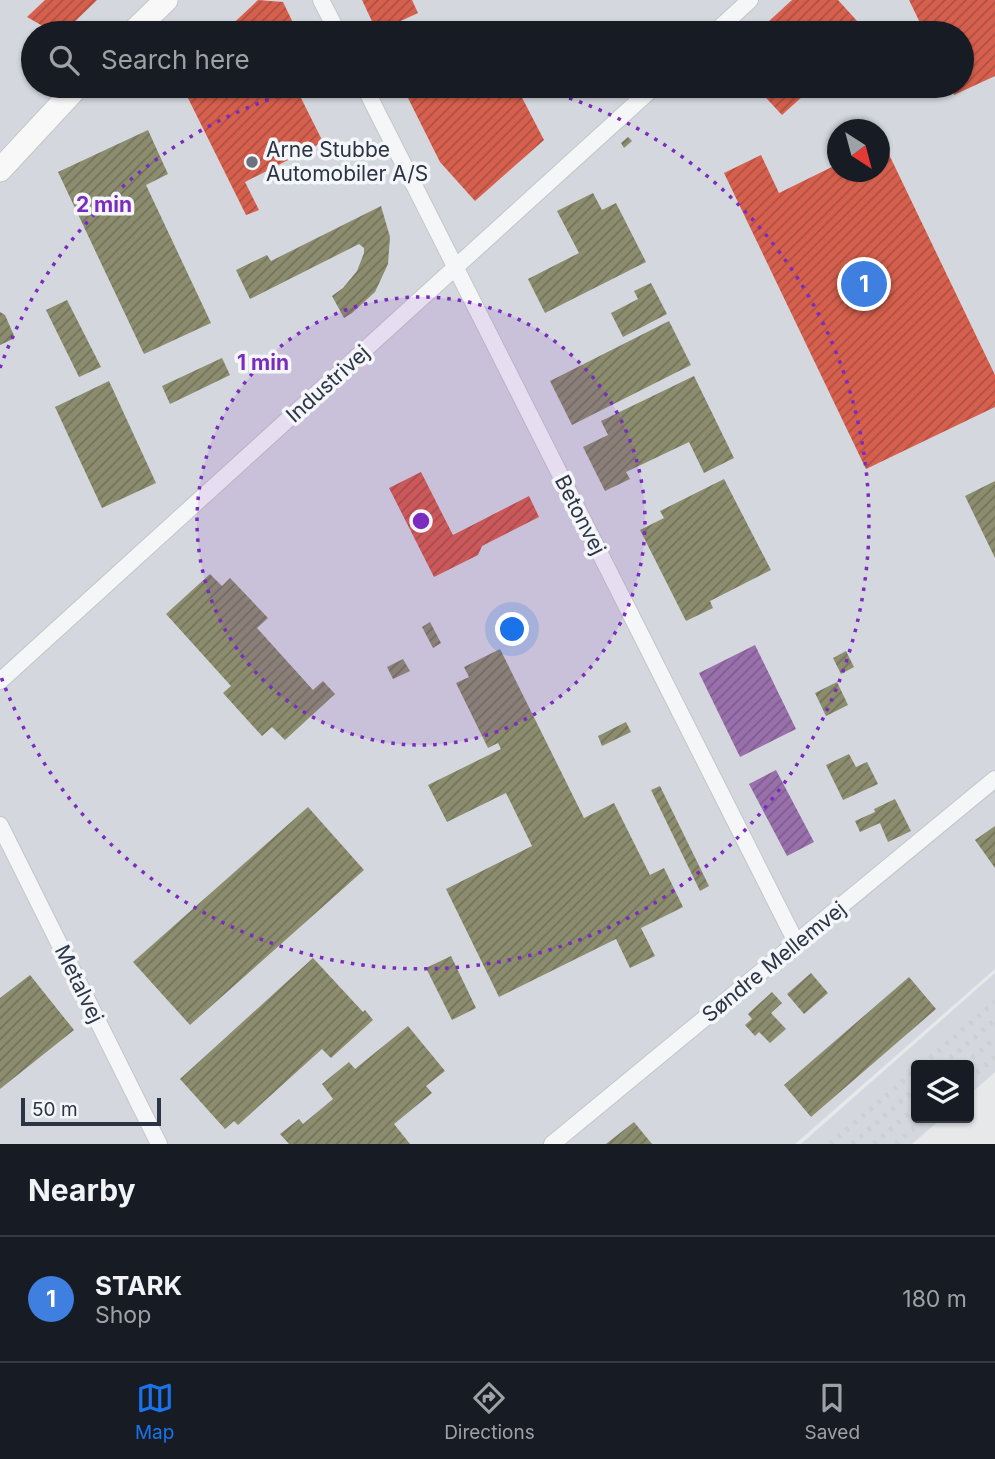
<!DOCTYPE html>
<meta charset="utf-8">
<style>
body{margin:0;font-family:Inter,sans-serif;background:#20242c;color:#f1f3f6}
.controls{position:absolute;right:21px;bottom:21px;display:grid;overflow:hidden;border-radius:7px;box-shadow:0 2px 5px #0004}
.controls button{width:63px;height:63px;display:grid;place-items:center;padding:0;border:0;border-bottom:2px solid #363941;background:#171b24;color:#f1f3f6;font:35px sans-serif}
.compass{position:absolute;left:827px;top:119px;width:63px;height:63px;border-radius:50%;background:#171b24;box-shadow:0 2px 5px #0004;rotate:144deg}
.scale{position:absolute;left:21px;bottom:18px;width:140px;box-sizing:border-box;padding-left:7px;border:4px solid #2b3445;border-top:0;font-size:19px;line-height:24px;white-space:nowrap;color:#2b3445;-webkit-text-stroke:5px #f4f6f9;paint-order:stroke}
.you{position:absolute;left:513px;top:630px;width:24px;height:24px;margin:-18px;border:5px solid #fff;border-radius:50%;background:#1a73e8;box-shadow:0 0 0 10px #1a73e833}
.badge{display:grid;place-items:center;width:46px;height:46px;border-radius:50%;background:#1a73e8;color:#fff;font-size:23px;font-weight:700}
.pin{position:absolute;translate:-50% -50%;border:4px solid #fff;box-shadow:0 2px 7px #0006}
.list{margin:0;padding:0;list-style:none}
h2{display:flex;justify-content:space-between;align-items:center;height:91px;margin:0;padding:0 28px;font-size:30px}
h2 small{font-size:23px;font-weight:400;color:#9ea1a6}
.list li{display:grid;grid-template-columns:46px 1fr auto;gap:21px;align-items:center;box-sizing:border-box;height:126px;padding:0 28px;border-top:2px solid #363941}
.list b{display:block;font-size:26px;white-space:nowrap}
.list p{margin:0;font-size:23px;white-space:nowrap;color:#9ea1a6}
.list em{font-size:23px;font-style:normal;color:#9ea1a6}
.icon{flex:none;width:38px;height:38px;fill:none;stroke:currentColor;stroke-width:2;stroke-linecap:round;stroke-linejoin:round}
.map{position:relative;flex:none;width:995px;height:1144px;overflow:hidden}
.search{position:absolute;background:#171b24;box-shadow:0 2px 5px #0004;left:21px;right:21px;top:21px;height:77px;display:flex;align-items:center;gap:18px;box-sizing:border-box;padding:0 24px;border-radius:38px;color:#9ea1a6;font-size:26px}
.sheet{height:217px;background:#171b24}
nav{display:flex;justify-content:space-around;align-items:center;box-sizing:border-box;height:98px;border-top:2px solid #363941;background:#171b24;font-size:19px;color:#9ea1a6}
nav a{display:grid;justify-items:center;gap:4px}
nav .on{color:#1a73e8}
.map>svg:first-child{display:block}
</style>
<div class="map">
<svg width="995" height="1144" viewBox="0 0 995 1144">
<defs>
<pattern id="shops-hatch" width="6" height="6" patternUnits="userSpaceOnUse" patternTransform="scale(1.75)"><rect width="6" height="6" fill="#d6604d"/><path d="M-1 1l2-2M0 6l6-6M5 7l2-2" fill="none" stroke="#ae5042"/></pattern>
<pattern id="offices-hatch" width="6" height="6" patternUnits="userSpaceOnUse" patternTransform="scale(1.75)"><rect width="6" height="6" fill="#9970ab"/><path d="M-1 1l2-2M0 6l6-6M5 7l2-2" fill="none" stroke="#7d5d8d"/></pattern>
<pattern id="industry-hatch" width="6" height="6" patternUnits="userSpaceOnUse" patternTransform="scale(1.75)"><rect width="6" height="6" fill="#8c8c6e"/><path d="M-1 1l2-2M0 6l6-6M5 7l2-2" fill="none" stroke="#73735c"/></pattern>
</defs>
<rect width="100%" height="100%" fill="#e6e8ea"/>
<g fill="#d4d7dd" fill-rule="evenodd">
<path d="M 0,0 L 995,0 L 995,969 L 795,1144 L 0,1144 ZM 33,33 L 962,33 L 962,86 L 33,86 ZM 838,130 L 880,130 L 880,172 L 838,172 Z"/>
<path d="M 995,973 L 995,1072 L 969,1095 L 969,1065 L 916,1065 L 916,1118 L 942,1118 L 912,1144 L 801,1144 Z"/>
</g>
<g fill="url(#shops-hatch)">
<path d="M 45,0 L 97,0 L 63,33 L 55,33 L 27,17 Z"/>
<path d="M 258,0 L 283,2 L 298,33 L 223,33 Z"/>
<path d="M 362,0 L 412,0 L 418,13 L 377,32 Z"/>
<path d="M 792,0 L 838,0 L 868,33 L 756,33 Z"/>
<path d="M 909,0 L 995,0 L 995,76 L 954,95 L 950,86 L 962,86 L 962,33 L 925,33 Z"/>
<path d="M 182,86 L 295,86 L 323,142 L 245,182 L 259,210 L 246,215 Z"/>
<path d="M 402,86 L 516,86 L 544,140 L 475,201 L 440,162 Z"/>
<path d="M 755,86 L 814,86 L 782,115 Z"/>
<path d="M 883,142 L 995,375 L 995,407 L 866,469 L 724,173 L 761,155 L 779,193 L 838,164 L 838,172 L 880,172 L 880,144 Z"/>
<path d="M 421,472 L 453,535 L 529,496 L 539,517 L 482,546 L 478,555 L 434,577 L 389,488 Z"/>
</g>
<g fill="url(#offices-hatch)">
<path d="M 755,645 L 796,729 L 740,757 L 699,673 Z"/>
<path d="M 776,770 L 814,842 L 787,856 L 749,784 Z"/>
</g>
<g fill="url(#industry-hatch)">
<path d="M 148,130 L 168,174 L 146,185 L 211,323 L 144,354 L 58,172 Z"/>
<path d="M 628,137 L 632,141 L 624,148 L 621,143 Z"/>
<path d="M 593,193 L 602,210 L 616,203 L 646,262 L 545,313 L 528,279 L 579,253 L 557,211 Z"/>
<path d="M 381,206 L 390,237 L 388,264 L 375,292 L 352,313 L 344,318 L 332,296 L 343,288 L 357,271 L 364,253 L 364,248 L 359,244 L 250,299 L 236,270 L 267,255 L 271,261 Z"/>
<path d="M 651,283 L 667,314 L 623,337 L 611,313 L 638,299 L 634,291 Z"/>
<path d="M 67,300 L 101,367 L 79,377 L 46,310 Z"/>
<path d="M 0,312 L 5,315 L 15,338 L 0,345 Z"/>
<path d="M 669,321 L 691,365 L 572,425 L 550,381 Z"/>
<path d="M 222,358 L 230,375 L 170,404 L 162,386 Z"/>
<path d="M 694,376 L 734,458 L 704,473 L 689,442 L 626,472 L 630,479 L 605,491 L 583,447 L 608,435 L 601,421 Z"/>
<path d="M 109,381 L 156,483 L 102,508 L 55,407 Z"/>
<path d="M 724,479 L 771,570 L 710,601 L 713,608 L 686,621 L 640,530 L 664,518 L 660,511 Z"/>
<path d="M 995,481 L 995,558 L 965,496 Z"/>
<path d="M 210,574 L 222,586 L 230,578 L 268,618 L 257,628 L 313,690 L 323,681 L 335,694 L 285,740 L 272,727 L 262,736 L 223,693 L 231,686 L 166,614 Z"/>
<path d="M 430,622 L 441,643 L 433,648 L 422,627 Z"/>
<path d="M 500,649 L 584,818 L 614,803 L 650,875 L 664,868 L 683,907 L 641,928 L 655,956 L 630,968 L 616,939 L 499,997 L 446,889 L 532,846 L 506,793 L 447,822 L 428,785 L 501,749 L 498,743 L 488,748 L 456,683 L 469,677 L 464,667 Z"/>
<path d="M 846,651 L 854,667 L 841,674 L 833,658 Z"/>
<path d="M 403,659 L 410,671 L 393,679 L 387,667 Z"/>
<path d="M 837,682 L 848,705 L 826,716 L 815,693 Z"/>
<path d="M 626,722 L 631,732 L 602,746 L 598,736 Z"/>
<path d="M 849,754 L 856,767 L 867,762 L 878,784 L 843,800 L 826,765 Z"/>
<path d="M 660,786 L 709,886 L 700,891 L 651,790 Z"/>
<path d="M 895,799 L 911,831 L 888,842 L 880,823 L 860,832 L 855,821 L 875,812 L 874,809 Z"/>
<path d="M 308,807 L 364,870 L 190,1025 L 133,962 Z"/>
<path d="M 995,826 L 995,868 L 975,840 Z"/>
<path d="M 451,956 L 476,1008 L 452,1020 L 426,968 Z"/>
<path d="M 313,958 L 363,1012 L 365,1010 L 373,1020 L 331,1058 L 322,1049 L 238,1125 L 234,1121 L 225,1129 L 180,1079 Z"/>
<path d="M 811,973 L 828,993 L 804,1014 L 787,994 Z"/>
<path d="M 30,975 L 74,1030 L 0,1089 L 0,998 Z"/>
<path d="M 909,977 L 936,1009 L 811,1117 L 784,1085 Z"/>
<path d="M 772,992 L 782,1003 L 771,1013 L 786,1029 L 770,1043 L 759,1032 L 755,1036 L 745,1025 L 752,1019 L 748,1014 Z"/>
<path d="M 408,1026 L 445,1071 L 426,1086 L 432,1093 L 394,1124 L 410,1144 L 289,1144 L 280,1134 L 299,1119 L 303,1124 L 333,1099 L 322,1084 L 349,1062 L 355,1069 Z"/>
<path d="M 634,1122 L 652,1144 L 606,1144 Z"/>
</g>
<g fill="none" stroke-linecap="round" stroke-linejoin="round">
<defs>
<g id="minor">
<path d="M 321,0 L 338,33"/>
<path d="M 714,33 L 750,0"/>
<path d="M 364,86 L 797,944"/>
<path d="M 0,681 L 655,86"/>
<path d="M 0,825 L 159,1144"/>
<path d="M 552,1144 L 995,779"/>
</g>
<g id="secondary">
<path d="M 132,33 L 166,0"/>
<path d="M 0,170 L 78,86"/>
</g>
</defs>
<use href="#minor" stroke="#c4c6c8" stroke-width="18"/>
<use href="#secondary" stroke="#c4c6c8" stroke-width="25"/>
<use href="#minor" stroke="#f5f6f7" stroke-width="16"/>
<use href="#secondary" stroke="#f8f8f8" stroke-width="23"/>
<g stroke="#cecfd2" stroke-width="5" stroke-dasharray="3.5 7" stroke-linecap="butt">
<path d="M 922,1065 L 995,1002"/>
<path d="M 942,1065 L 995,1020"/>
<path d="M 964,1065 L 995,1038"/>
<path d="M 969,1080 L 995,1057"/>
<path d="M 830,1144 L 916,1070"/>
<path d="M 852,1144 L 916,1088"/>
<path d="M 874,1144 L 916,1107"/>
<path d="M 896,1144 L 925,1118"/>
</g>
</g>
<circle cx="421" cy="521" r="224" fill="#7b2cbf" fill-opacity=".12"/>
<g fill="none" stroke="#7b2cbf" stroke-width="3.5" stroke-dasharray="3.5 7">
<circle cx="421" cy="521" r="224"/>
<path d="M0 368A448 448 0 0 1 313 86M529 86A448 448 0 1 1 0 674"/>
</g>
<circle fill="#6c737f" stroke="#f4f6f9" stroke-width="2.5" cx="252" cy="162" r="7"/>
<g text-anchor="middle" stroke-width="7" stroke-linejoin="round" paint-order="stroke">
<g font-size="21" fill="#2b3445" stroke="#f4f6f9" text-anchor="start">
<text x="266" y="157">Arne Stubbe<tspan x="266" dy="24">Automobiler A/S</tspan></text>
</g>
<g font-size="21" fill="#2b3445" stroke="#f4f6f9">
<text transform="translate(328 384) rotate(-42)" y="7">Industrivej</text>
<text transform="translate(580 515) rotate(63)" y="7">Betonvej</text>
<text transform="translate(774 962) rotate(-39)" y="7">Søndre Mellemvej</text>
<text transform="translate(79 984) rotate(64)" y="7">Metalvej</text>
</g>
</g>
<circle cx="421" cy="521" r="10" fill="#7b2cbf" stroke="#f4f6f9" stroke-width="3.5"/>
<g font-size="21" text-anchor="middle" font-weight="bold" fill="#7b2cbf" stroke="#f4f6f9" stroke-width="7" stroke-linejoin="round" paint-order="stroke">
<text x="104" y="212">2 min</text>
<text x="263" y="370">1 min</text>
</g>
</svg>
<div class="controls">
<button><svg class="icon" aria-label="layers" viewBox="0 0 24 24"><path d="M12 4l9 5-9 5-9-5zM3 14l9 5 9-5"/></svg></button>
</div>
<svg class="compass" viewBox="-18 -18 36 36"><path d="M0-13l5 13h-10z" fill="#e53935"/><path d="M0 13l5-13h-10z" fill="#9ea1a6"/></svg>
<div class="scale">50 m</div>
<div class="you"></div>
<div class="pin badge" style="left:864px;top:284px;background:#3f7fe0">1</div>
<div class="search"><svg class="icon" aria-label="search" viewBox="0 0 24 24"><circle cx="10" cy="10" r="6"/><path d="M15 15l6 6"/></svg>Search here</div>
</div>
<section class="sheet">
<h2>Nearby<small></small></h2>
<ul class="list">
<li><span class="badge" style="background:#3f7fe0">1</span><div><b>STARK</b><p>Shop</p></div><em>180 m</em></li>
</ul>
</section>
<nav>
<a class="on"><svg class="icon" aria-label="map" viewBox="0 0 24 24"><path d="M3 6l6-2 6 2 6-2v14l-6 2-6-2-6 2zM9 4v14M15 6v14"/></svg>Map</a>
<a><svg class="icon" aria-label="directions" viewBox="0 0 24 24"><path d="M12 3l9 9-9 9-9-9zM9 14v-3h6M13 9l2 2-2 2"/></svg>Directions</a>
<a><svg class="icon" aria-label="saved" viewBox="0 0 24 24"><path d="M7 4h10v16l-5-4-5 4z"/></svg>Saved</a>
</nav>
